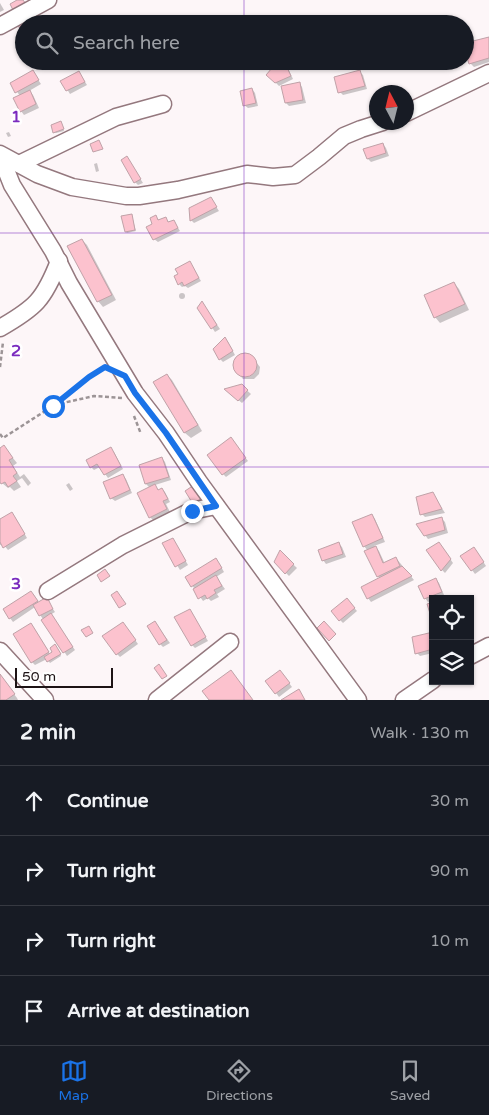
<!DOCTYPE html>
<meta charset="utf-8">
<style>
body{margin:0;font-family:"Varela Round",sans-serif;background:#20242c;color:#f1f3f6}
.controls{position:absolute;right:15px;bottom:15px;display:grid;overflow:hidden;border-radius:0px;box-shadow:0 1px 4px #0004}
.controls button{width:45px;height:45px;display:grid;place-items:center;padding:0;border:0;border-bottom:1px solid #363941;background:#171b24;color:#f1f3f6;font:25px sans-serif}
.compass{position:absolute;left:369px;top:85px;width:45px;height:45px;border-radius:50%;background:#171b24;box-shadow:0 1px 4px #0004;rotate:353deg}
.scale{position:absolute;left:15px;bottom:12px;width:98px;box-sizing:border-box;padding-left:5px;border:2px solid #1d1315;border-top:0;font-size:14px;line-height:18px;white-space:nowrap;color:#1d1315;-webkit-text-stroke:4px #fff;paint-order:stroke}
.stop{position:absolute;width:15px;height:15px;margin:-11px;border:4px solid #1a73e8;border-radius:50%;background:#fff}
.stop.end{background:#1a73e8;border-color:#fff;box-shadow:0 1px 5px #0008}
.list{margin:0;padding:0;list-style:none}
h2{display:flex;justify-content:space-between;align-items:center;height:65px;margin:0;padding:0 20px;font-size:21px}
h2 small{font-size:16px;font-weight:400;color:#9ea1a6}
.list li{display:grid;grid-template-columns:32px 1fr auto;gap:15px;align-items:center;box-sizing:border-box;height:70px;padding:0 20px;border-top:1px solid #363941}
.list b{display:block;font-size:19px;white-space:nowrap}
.list em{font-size:16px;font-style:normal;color:#9ea1a6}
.icon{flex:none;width:28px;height:28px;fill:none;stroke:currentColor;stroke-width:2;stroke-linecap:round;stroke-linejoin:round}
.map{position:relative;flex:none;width:489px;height:700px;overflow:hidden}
.search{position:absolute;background:#171b24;box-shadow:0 1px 4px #0004;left:15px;right:15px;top:15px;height:55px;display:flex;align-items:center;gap:12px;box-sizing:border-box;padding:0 18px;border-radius:28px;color:#9ea1a6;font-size:19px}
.sheet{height:345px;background:#171b24}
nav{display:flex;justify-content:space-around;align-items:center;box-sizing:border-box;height:70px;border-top:1px solid #363941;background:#171b24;font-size:14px;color:#9ea1a6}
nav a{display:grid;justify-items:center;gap:2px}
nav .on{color:#1a73e8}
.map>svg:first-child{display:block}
</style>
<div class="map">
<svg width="489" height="700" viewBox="0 0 489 700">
<rect width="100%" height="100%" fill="#fdf6f8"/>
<g fill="#0003">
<path d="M 0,3 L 4,10 L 0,12 Z"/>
<path d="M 38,16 L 42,24 L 24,24 L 24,32 L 21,30 L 19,22 Z"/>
<path d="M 489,38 L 489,62 L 474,67 L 470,63 Z"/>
<path d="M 146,61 L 156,61 L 149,64 Z"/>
<path d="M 180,61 L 193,61 L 194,63 L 184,67 Z"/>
<path d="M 280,61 L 285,62 L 293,79 L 279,86 L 267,74 Z"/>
<path d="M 32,71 L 41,84 L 29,91 L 33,95 L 39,108 L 24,115 L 21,111 L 20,96 L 11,83 Z"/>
<path d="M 79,72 L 87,85 L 70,94 L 62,81 Z"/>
<path d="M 360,72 L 363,75 L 367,89 L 343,95 L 340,92 Z"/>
<path d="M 299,83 L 302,87 L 306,103 L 289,106 L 286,103 L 283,87 Z"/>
<path d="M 252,89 L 255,93 L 258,106 L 248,108 L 244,105 Z"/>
<path d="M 61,123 L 64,131 L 56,133 L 54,132 Z"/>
<path d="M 9,132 L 11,136 L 8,137 L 6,133 Z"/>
<path d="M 383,144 L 386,148 L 389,156 L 371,162 L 368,159 Z"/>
<path d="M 127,158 L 143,183 L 138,185 L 135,182 Z"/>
<path d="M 97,163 L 99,171 L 96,172 L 94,164 Z"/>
<path d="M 211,199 L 219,211 L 194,223 L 191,220 Z"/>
<path d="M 132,216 L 136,231 L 127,233 L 126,232 Z"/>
<path d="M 156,217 L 159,220 L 165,218 L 169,223 L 174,221 L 180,231 L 158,242 L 154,239 Z"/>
<path d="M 82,240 L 87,245 L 116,300 L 103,307 L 98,301 Z"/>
<path d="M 190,263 L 201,281 L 188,288 L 185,286 L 182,287 L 179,284 Z"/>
<path d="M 454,283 L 459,289 L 469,310 L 440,323 L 435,317 Z"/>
<circle cx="182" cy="296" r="3"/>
<path d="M 202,303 L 220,329 L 215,332 L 199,308 Z"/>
<path d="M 228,342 L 235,355 L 223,362 L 220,359 Z"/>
<path d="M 245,355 L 252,357 L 260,367 L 259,374 L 254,379 L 243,379 L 237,372 L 234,366 L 238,357 Z"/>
<path d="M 167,375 L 172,380 L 202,431 L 191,438 L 185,433 L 155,382 Z"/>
<path d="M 242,386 L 251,394 L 242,403 L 226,390 Z"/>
<path d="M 234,442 L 248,461 L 226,477 L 223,474 Z"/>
<path d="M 4,447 L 17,463 L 13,466 L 20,477 L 24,474 L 31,483 L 28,486 L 22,478 L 17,481 L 21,487 L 14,491 L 10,487 L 8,488 L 2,483 L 0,479 L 0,450 Z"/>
<path d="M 114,452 L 123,469 L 108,478 L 100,467 L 94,470 L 91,467 Z"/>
<path d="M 162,458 L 165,462 L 171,480 L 155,485 L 159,491 L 162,489 L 165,492 L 170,502 L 166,504 L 170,512 L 153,520 L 150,517 L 150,488 L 146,484 L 140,465 Z"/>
<path d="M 122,475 L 126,479 L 132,493 L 115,501 L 111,498 Z"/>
<path d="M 69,483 L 73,489 L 70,491 L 66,485 Z"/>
<path d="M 433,494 L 445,513 L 425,517 L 422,514 Z"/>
<path d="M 372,515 L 375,519 L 385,542 L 374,546 L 379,551 L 385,564 L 396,558 L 414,580 L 371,602 L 368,598 L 380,579 L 378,576 L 368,551 L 364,546 Z"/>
<path d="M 15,517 L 27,538 L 8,550 L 3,544 L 0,545 L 0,521 Z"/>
<path d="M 441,518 L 445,522 L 448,533 L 428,539 L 425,535 Z"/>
<path d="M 173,539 L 188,565 L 180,570 L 164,544 Z"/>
<path d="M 339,544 L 342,547 L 346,557 L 326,564 L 323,560 Z"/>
<path d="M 442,547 L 453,563 L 445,573 L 442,570 Z"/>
<path d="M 280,552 L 297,568 L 289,576 L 275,562 Z"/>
<path d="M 477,552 L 486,566 L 475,574 L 472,570 Z"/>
<path d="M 219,563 L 224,572 L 216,577 L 225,589 L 217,594 L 219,597 L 211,601 L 208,598 L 203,601 L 187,578 Z"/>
<path d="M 436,580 L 439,583 L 444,595 L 428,602 L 425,598 Z"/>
<path d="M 34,595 L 39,603 L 46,599 L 55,612 L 50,615 L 75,650 L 67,656 L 35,607 L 13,622 L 4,610 Z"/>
<path d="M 350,603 L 357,611 L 343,623 L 340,620 Z"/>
<path d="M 189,610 L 208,641 L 195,648 L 192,645 Z"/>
<path d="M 155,623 L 170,643 L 163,647 L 160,644 Z"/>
<path d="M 126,627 L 138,644 L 120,657 L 117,654 Z"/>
<path d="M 34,628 L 50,654 L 56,647 L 61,656 L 50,663 L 47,659 L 35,665 L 32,662 Z"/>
<path d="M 433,633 L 433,653 L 420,656 L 417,653 Z"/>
<path d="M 0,675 L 17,698 L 18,700 L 0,700 Z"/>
<path d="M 283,675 L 292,687 L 279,697 L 276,693 Z"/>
</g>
<g fill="#fcc2ce" stroke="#c0a2a8">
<path d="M 17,0 L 23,0 L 26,4 L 14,12 L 10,4 Z"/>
<path d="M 38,15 L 40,24 L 24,24 L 24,29 L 20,30 L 17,21 Z"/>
<path d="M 489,37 L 489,58 L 469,64 L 465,51 L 465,43 Z"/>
<path d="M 278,61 L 284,61 L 291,76 L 275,83 L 266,75 Z"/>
<path d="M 33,70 L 39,80 L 15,93 L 10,83 Z"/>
<path d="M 360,70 L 365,86 L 338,93 L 334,77 Z"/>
<path d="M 79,71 L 85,82 L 66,91 L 60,81 Z"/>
<path d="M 300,82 L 303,100 L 285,103 L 281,86 Z"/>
<path d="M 252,88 L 256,103 L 243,106 L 240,91 Z"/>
<path d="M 30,90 L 36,104 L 20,112 L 13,98 Z"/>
<path d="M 61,121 L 64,129 L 53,133 L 51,125 Z"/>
<path d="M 99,140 L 103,149 L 93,152 L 90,144 Z"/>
<path d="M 383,143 L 386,153 L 367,159 L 363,149 Z"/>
<path d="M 127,156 L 141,179 L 134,183 L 121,160 Z"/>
<path d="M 211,197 L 217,207 L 190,221 L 189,208 Z"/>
<path d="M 132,214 L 135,230 L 125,232 L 121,216 Z"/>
<path d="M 156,215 L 158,220 L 166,217 L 168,222 L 174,220 L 178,228 L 153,240 L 146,227 L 152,224 L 150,218 Z"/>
<path d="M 82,239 L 112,295 L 97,302 L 67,246 Z"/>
<path d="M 190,261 L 199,278 L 184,286 L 182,282 L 178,285 L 174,276 L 178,274 L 175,269 Z"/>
<path d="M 454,282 L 465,304 L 434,318 L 424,295 Z"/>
<path d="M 202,301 L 217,325 L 211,329 L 197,308 Z"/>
<path d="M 225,337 L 233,351 L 219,360 L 213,349 Z"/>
<circle cx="245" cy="365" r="12"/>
<path d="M 167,374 L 198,425 L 184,433 L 153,382 Z"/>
<path d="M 242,384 L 248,390 L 238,401 L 224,389 Z"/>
<path d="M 231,437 L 246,458 L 222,475 L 207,455 Z"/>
<path d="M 4,445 L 13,458 L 9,460 L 17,473 L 13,476 L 17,481 L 8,487 L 5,482 L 1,484 L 0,482 L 0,448 Z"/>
<path d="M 111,447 L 121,466 L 104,475 L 97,464 L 90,468 L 86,460 Z"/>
<path d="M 162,457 L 169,477 L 145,484 L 139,465 Z"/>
<path d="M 123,474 L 130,490 L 110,499 L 103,482 Z"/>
<path d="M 155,484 L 158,490 L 162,488 L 168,499 L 163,501 L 167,509 L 149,518 L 137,493 Z"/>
<path d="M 194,485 L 202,498 L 193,504 L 185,491 Z"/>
<path d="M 433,492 L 442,509 L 420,515 L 416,497 Z"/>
<path d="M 12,512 L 25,534 L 3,548 L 0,542 L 0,519 Z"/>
<path d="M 372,514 L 383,538 L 363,547 L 352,522 Z"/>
<path d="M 442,517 L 445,530 L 424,536 L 416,524 Z"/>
<path d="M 173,538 L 186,561 L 175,567 L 162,543 Z"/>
<path d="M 339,542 L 343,554 L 322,561 L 318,550 Z"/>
<path d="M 439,542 L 451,559 L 441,571 L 426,550 Z"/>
<path d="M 376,546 L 383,563 L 396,557 L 400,566 L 377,577 L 364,551 Z"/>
<path d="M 474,547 L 484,562 L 471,571 L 460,556 Z"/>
<path d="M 280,550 L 294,564 L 285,574 L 274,562 Z"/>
<path d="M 216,558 L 222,568 L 191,587 L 185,577 Z"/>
<path d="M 402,566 L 412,576 L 367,599 L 361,587 Z"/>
<path d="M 105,569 L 110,576 L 101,582 L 97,575 Z"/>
<path d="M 216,575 L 222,586 L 214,590 L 216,593 L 207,599 L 205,595 L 198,599 L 193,589 Z"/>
<path d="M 436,578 L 442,592 L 424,599 L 418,586 Z"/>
<path d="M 31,591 L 38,601 L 9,619 L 3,609 Z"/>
<path d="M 117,591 L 126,604 L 119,608 L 111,595 Z"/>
<path d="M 47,597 L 53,609 L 39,616 L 33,605 Z"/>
<path d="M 347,598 L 355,608 L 339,621 L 331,611 Z"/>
<path d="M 433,602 L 433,623 L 427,604 Z"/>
<path d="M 190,609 L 206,637 L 191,646 L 174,617 Z"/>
<path d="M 51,613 L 73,647 L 63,653 L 41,620 Z"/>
<path d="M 155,621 L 167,640 L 159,645 L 147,626 Z"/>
<path d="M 324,621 L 336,634 L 329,641 L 317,628 Z"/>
<path d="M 123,622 L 136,640 L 116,655 L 102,636 Z"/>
<path d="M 31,623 L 49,652 L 31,663 L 13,634 Z"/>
<path d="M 89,626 L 93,633 L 86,637 L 81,630 Z"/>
<path d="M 433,632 L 433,649 L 415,654 L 412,637 Z"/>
<path d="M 55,644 L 61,654 L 47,662 L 44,657 L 52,652 L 50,648 Z"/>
<path d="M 159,664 L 167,676 L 162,679 L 154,668 Z"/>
<path d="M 231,670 L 253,700 L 209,700 L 202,691 Z"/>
<path d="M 280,670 L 290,683 L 275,694 L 265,681 Z"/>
<path d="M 0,674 L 15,694 L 6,700 L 0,700 Z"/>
<path d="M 299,689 L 305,700 L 281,700 Z"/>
</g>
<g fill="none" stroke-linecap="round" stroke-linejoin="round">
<defs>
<g id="minor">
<path d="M 0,26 L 48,0"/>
<path d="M 406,113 L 489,73"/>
<path d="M 0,154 L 37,174 L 72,187 L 126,196 L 139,196 L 178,190 L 247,174 L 273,177 L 295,175 L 319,157 L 344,136 L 361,129 L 383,122"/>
<path d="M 0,155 L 12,185 L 53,251 L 69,283 L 135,393 L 166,433 L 199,482 L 358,700"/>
<path d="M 19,164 L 116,117 L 163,104"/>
<path d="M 0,328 C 35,308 44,300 59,261"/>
<path d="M 48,591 L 123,545 L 191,511 L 216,506"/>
<path d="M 0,651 L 45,700"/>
<path d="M 470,656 L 489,646"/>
<path d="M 157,700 L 230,642"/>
<path d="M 404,700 L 433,680"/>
</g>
</defs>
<use href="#minor" stroke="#94787e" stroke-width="19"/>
<g stroke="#9c9496" stroke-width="2.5" stroke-dasharray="4 2.5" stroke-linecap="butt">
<path d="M 0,367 L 3,342"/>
<path d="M 54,405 L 94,396 L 123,398"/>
<path d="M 134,416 L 141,434"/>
<path d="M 0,434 L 3,438 L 53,406 L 89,377 L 104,368"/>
</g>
<use href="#minor" stroke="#fff" stroke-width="16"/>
</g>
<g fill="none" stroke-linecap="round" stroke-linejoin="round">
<path stroke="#1a73e8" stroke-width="6" d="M 53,406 L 89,377 L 105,367 L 125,376 L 135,393 L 166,433 L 216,506 L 192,511"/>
</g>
<path fill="none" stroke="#7b2cbf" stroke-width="1" stroke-opacity="0.55" d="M 244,0 L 244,24M 244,61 L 244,700M 0,233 L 489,233M 0,467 L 489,467"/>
<g font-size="16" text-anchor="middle" font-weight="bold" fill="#7b2cbf" stroke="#fff" stroke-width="5" stroke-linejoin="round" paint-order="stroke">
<text x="16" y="122">1</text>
<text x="16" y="356">2</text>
<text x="16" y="589">3</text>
</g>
</svg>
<div class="controls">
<button><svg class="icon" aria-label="locate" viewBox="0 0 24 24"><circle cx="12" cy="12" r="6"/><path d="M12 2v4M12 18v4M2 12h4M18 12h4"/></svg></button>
<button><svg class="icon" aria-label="layers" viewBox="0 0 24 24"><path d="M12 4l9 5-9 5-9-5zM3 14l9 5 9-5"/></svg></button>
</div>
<svg class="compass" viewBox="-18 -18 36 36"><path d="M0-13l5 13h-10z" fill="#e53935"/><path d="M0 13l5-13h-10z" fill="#9ea1a6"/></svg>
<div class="scale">50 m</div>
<div class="stop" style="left:53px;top:406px"></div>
<div class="stop end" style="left:192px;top:511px"></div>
<div class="search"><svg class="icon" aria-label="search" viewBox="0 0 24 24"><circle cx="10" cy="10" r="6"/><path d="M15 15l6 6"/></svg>Search here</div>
</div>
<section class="sheet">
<h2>2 min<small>Walk · 130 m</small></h2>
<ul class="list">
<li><svg class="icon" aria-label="ahead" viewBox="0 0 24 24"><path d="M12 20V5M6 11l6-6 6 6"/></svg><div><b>Continue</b></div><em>30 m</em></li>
<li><svg class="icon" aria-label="right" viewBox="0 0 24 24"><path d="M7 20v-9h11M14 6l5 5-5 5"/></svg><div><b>Turn right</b></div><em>90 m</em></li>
<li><svg class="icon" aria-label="right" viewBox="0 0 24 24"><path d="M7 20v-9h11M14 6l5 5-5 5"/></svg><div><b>Turn right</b></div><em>10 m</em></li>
<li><svg class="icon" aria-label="arrive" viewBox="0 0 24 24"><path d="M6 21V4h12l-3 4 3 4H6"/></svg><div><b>Arrive at destination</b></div></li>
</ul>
</section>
<nav>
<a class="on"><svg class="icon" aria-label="map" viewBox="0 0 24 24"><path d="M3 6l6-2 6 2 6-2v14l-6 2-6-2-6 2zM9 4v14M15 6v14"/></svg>Map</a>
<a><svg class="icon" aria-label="directions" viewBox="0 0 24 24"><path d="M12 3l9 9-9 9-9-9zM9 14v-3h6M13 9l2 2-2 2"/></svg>Directions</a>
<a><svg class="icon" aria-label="saved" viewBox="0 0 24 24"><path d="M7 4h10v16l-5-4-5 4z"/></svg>Saved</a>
</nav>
